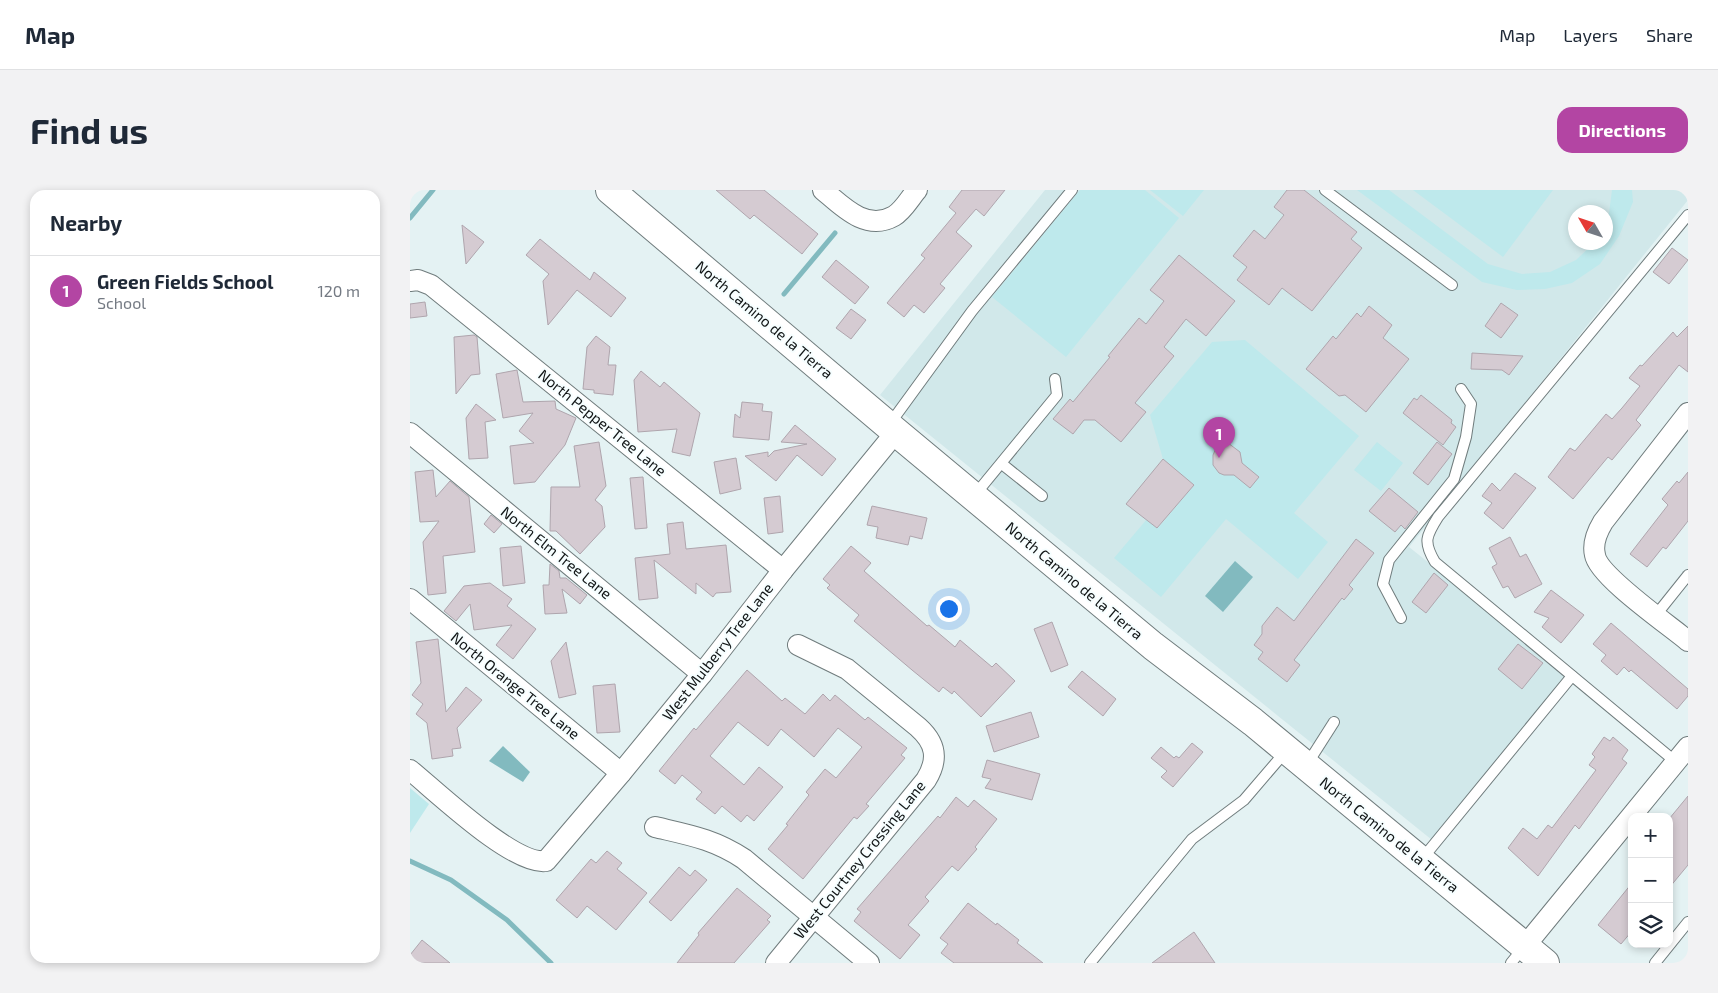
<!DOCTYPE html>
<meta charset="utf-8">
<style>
body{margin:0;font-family:"Exo 2",sans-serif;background:#f2f2f3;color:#1f2937}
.controls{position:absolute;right:15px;bottom:15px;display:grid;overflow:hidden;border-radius:10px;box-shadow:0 2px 8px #0003}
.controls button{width:45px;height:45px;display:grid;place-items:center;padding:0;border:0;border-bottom:1px solid #e0e1e3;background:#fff;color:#1f2937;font:25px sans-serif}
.compass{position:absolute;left:1158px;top:15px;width:45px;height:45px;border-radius:50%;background:#fff;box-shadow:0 2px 8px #0003;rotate:309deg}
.you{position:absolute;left:538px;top:418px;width:18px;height:18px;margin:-12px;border:4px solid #fff;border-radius:50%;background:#1a73e8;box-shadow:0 0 0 8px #1a73e833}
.badge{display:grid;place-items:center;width:32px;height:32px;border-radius:50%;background:#b345a3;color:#fff;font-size:16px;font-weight:700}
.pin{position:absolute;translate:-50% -41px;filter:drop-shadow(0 1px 2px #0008)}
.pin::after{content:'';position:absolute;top:26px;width:18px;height:15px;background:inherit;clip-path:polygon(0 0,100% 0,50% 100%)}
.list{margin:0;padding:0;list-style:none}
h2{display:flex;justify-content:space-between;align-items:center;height:65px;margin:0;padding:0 20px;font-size:21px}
h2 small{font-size:16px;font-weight:400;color:#747a83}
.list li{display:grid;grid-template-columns:32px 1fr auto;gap:15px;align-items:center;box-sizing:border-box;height:70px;padding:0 20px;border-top:1px solid #e0e1e3}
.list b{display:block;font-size:19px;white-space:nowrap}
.list p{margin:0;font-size:16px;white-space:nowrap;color:#747a83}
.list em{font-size:16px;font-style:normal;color:#747a83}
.icon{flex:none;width:28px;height:28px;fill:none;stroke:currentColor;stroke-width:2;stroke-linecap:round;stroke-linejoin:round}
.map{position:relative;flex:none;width:1278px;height:773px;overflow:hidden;border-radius:15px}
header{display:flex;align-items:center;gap:30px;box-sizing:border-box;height:70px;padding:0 25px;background:#fff;border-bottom:1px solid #e0e1e3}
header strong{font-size:24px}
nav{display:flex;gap:28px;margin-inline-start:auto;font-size:18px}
.intro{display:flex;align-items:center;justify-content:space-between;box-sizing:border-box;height:120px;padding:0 30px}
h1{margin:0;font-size:35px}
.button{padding:12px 22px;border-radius:15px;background:#b345a3;color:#fff;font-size:18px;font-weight:700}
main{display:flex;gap:30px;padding:0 30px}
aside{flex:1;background:#fff;border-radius:15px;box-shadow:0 2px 8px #0003}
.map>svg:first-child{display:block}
</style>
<header>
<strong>Map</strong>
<nav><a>Map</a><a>Layers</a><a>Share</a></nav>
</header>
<div class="intro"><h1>Find us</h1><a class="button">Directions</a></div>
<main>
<aside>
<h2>Nearby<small></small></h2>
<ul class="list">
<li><span class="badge">1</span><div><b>Green Fields School</b><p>School</p></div><em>120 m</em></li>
</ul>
</aside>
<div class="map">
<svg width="1278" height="773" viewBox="0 0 1278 773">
<rect width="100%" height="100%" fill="#e4f2f3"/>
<path fill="#d1e8ea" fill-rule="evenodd" d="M 635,0 L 1278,0 L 1278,10 L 999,357 L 1157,483 L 1027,654 L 470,205 ZM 1166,22 L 1196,22 L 1196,52 L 1166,52 Z"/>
<g fill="#bee9ec">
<path d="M 670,0 L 735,0 L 769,28 L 656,167 L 582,107 Z"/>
<path d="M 740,0 L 794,0 L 773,26 Z"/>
<path d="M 947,0 L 979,0 L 1078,74 L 1112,84 L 1140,82 L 1166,70 L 1184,53 L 1196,52 L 1196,31 L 1199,23 L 1202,0 L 1222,0 L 1223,12 L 1209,46 L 1190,74 L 1162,93 L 1135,99 L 1107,100 L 1072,92 Z"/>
<path d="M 1003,0 L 1143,0 L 1093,67 Z"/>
<path d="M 835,150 L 949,246 L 884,323 L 918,352 L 888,389 L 816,329 L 751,407 L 704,368 L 737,329 L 748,338 L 784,295 L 753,269 L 740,225 L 802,152 Z"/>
<path d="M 967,252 L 993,273 L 971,301 L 944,280 Z"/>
<path d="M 0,598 L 19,614 L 0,643 Z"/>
</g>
<g fill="#82babf">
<path d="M 825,371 L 843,387 L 813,422 L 795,406 Z"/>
<path d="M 93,556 L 120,582 L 113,592 L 79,571 Z"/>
</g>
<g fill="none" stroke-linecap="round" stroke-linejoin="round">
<g stroke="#82babf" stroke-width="5">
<path d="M 0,28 L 23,0"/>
<path d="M 374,104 L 425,43"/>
<path d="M 0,671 L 41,690 L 97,730 L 141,773"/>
</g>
</g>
<g fill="#d5cbd2" stroke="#afa5ad">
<path d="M 306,0 L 354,0 L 408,44 L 392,64 L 344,25 L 340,29 Z"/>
<path d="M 552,0 L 595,0 L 574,26 L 566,19 L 546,42 L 562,56 L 530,94 L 535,98 L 514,123 L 504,115 L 494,127 L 477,113 L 515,68 L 511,65 L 546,23 L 539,17 Z"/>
<path d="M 877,0 L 894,0 L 947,42 L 941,49 L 952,58 L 902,121 L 872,98 L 859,115 L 827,90 L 837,77 L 823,66 L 844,40 L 855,49 L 874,25 L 864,17 Z"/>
<path d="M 52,35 L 74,52 L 56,74 Z"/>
<path d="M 130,49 L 180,90 L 184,82 L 216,108 L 201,127 L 167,100 L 138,135 L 133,91 L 139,84 L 116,65 Z"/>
<path d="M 1262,58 L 1278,70 L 1259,94 L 1243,82 Z"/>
<path d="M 769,65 L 825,111 L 796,146 L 776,129 L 754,157 L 764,166 L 725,213 L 736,222 L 711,252 L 685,230 L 674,230 L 663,244 L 643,229 L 660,209 L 663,212 L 700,167 L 698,166 L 729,128 L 736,134 L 754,111 L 740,100 Z"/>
<path d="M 426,70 L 459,97 L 445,114 L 412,87 Z"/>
<path d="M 15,112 L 17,126 L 0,128 L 0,114 Z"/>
<path d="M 1091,113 L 1108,125 L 1091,148 L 1075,136 Z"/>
<path d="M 959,116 L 982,135 L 973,148 L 999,169 L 956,222 L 935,205 L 929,206 L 896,179 L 923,146 L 926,149 L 947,123 L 951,127 Z"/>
<path d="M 441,119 L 456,130 L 441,149 L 426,138 Z"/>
<path d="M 1278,136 L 1278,182 L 1269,175 L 1226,230 L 1231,235 L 1202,270 L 1198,267 L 1163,309 L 1138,287 L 1160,258 L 1165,261 L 1196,224 L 1202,229 L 1212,218 L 1230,196 L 1219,188 L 1230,175 L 1232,176 L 1263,142 L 1267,147 Z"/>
<path d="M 64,145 L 67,147 L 70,184 L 61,185 L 46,204 L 44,147 Z"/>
<path d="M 186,146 L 200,157 L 198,175 L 206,175 L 203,205 L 184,203 L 184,200 L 173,199 L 177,157 Z"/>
<path d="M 1062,163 L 1113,166 L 1099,185 L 1092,180 L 1061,179 Z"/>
<path d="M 107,180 L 113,212 L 145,211 L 146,219 L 166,228 L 155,255 L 125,292 L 104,294 L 100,256 L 124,253 L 109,241 L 123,223 L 93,228 L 86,184 Z"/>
<path d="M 231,181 L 250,197 L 254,192 L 290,223 L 280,266 L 262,262 L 267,239 L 228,242 L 224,190 Z"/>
<path d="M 1011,205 L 1042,230 L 1041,233 L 1046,237 L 1033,255 L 993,223 L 1004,208 L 1007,210 Z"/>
<path d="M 332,212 L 353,214 L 352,221 L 362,222 L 359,250 L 323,247 L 325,224 L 330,228 Z"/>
<path d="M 66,214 L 86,230 L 75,232 L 78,268 L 59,269 L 56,228 Z"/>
<path d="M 385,235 L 426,269 L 412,286 L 387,265 L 366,291 L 335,266 L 358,262 L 358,267 L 364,261 L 397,254 L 371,252 Z"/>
<path d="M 822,241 L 818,253 L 830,262 L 832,273 L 849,287 L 840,298 L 824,285 L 814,285 L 809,283 L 803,275 L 803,265 L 807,256 L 799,248 L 810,242 Z"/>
<path d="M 189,252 L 196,296 L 185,310 L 192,316 L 195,337 L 170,364 L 146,341 L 140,341 L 141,297 L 170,297 L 164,256 Z"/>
<path d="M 1027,252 L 1042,264 L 1018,295 L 1003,283 Z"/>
<path d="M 326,268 L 331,299 L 310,304 L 304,272 Z"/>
<path d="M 753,269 L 784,295 L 747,338 L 716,314 Z"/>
<path d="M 23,280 L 26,307 L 40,291 L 59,307 L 65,362 L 33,366 L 36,403 L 18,405 L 13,352 L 29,331 L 10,332 L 5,282 Z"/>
<path d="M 1278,282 L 1278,331 L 1256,359 L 1253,357 L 1237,377 L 1220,364 L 1258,315 L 1252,309 L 1267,291 L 1269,293 Z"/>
<path d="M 1105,283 L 1126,298 L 1093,339 L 1074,323 L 1082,313 L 1072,306 L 1082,293 L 1090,301 Z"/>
<path d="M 233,287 L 237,338 L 225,339 L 220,288 Z"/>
<path d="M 979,298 L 1008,322 L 995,339 L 991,335 L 985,342 L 959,321 Z"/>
<path d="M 370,306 L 373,342 L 358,344 L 354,308 Z"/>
<path d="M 462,316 L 517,328 L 512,349 L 500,346 L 498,355 L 466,348 L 468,337 L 457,335 Z"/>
<path d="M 81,325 L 92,334 L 84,343 L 74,334 Z"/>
<path d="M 273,332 L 276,359 L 316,355 L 321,402 L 306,403 L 303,407 L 286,393 L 286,404 L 244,370 L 248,408 L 229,410 L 225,368 L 260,364 L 257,334 Z"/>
<path d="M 1100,347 L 1110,367 L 1116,364 L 1132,394 L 1105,408 L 1098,396 L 1093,398 L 1082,377 L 1087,374 L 1079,358 Z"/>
<path d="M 946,349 L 964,363 L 939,395 L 943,399 L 934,410 L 932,408 L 884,470 L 890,475 L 877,492 L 848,469 L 853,462 L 844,455 L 852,444 L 852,436 L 867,417 L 884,431 Z"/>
<path d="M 111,356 L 115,393 L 93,396 L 90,358 Z"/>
<path d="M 441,356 L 461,373 L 454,381 L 517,436 L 519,435 L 545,457 L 550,450 L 582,477 L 586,473 L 605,491 L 571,527 L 544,501 L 542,504 L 533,497 L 529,502 L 502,480 L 444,431 L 449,425 L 417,398 L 420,395 L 413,389 Z"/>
<path d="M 140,374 L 149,381 L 150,388 L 156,388 L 177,405 L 170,414 L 152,399 L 157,423 L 135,424 L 133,395 L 139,395 Z"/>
<path d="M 1024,383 L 1038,395 L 1016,423 L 1002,412 Z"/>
<path d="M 80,393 L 102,409 L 97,416 L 126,439 L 103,469 L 86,455 L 102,435 L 64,440 L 60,414 L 46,431 L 34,421 L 54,396 Z"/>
<path d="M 1141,400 L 1174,425 L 1151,453 L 1132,437 L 1139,428 L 1124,422 Z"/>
<path d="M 642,432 L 658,475 L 641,482 L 624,439 Z"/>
<path d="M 1201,433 L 1278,499 L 1278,506 L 1267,519 L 1221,480 L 1219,482 L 1214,477 L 1207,485 L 1191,471 L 1196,465 L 1183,454 Z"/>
<path d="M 28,449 L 36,522 L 56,497 L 72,510 L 47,538 L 51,558 L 42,559 L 43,566 L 22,569 L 17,533 L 6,524 L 13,514 L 2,505 L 11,493 L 6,452 Z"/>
<path d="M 156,452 L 166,504 L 149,508 L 141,471 Z"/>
<path d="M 1108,454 L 1133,473 L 1112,499 L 1088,479 Z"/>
<path d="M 337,480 L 372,511 L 375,508 L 395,524 L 413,504 L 420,511 L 425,505 L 455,530 L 458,527 L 497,558 L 491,565 L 495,568 L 456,614 L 459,616 L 447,629 L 444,627 L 393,689 L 358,659 L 378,635 L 376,634 L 399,605 L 396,602 L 415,579 L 426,588 L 452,557 L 428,538 L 404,567 L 371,539 L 358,556 L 328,532 L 300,566 L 334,595 L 349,577 L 373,597 L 344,631 L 337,625 L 331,632 L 312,616 L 305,624 L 286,609 L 292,602 L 272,585 L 265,594 L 249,581 L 284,538 L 286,540 Z"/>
<path d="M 672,481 L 706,509 L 693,526 L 658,497 Z"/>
<path d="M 205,494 L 210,542 L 187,543 L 183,496 Z"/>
<path d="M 621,522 L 629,547 L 584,562 L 576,536 Z"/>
<path d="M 1194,547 L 1200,551 L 1203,547 L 1218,560 L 1212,569 L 1217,573 L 1169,639 L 1165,635 L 1128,686 L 1098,658 L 1113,638 L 1127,649 L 1138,635 L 1142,638 L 1186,580 L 1179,575 L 1185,567 L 1182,564 Z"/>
<path d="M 782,553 L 793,562 L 763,597 L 751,587 L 757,581 L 741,568 L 751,557 L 764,568 L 766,566 L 769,568 Z"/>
<path d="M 577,570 L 630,584 L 622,610 L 575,598 L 581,589 L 572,587 Z"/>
<path d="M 1278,606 L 1278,675 L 1259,698 L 1259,629 Z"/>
<path d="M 546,607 L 558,617 L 564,610 L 587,629 L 565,657 L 567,659 L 548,681 L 542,676 L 515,707 L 519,711 L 498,735 L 510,745 L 490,769 L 444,731 L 451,722 L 447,719 L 528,626 L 530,628 Z"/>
<path d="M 197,661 L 212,673 L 207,679 L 237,703 L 206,740 L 177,716 L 167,728 L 146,710 L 181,669 L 186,673 Z"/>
<path d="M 269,677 L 280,686 L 285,680 L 297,690 L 261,731 L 239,712 Z"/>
<path d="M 1222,693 L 1222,741 L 1211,754 L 1188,735 Z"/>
<path d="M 327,698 L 361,726 L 357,730 L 360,732 L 324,773 L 267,773 L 289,745 L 288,743 Z"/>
<path d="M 558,713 L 586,735 L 587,733 L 609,750 L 607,753 L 633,773 L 544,773 L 531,763 L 538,754 L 530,748 Z"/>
<path d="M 784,742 L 805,773 L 742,773 Z"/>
<path d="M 12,750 L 40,773 L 0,773 L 0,765 Z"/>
</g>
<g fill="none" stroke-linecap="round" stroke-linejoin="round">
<defs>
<g id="lane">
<path d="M 915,0 L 1042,95"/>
<path d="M 479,235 L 562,121 L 662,0"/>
<path d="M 592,274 L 632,306"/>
<path d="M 564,306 L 647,205 L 645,189"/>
<path d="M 1246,425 L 1278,385"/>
<path d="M 991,428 L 973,394 L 979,370 L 1044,289 L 1056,247 L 1061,214 L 1051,199"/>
<path d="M 1266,572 L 1025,372 C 1013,352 1016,346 1028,327 L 1278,25"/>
<path d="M 896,576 L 924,532"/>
<path d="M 1012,669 L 1162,486"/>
<path d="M 680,773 L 782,649 L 834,610 L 876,561"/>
<path d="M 1101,773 L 1114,757"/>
<path d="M 1245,773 L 1278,732"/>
</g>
<g id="street">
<path d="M 413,0 C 432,16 456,42 484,26 C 493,21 500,8 507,0"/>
<path d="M 0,91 L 8,90 L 21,95 L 373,380"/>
<path d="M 1278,223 L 1193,332 C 1187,342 1182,353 1185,365 C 1188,386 1259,435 1278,451"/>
<path d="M 0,243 L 292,484"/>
<path d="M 0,409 L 211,583"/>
<path d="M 0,580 C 26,601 104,676 136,671 L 211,583 L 292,484 L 373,380 L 486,242"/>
<path d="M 245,637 C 279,645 304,649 334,669 L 459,773"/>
<path d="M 1115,756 L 1278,557"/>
<path d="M 366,773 L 516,590 C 529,569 526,553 508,537 L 437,479 L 388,455"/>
</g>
<path id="secondary" d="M 200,0 L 486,242 L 743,456 L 843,532 L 1135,773"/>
</defs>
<use href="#lane" stroke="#707c7d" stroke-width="12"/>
<use href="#street" stroke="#707c7d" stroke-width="22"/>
<use href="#secondary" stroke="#707c7d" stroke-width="30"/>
<use href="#lane" stroke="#fff" stroke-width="10"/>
<use href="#street" stroke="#fff" stroke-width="20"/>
<use href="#secondary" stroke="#fff" stroke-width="28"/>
</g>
<g text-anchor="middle" stroke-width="4" stroke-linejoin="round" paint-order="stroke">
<g font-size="15" fill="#111516" stroke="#f6feff">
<text transform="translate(354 130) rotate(40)" y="5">North Camino de la Tierra</text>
<text transform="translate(192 233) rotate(39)" y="5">North Pepper Tree Lane</text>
<text transform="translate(146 363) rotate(39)" y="5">North Elm Tree Lane</text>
<text transform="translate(664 391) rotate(40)" y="5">North Camino de la Tierra</text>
<text transform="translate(308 462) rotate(-52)" y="5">West Mulberry Tree Lane</text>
<text transform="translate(105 496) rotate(39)" y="5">North Orange Tree Lane</text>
<text transform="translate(979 645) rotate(39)" y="5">North Camino de la Tierra</text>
<text transform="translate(450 670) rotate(-51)" y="5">West Courtney Crossing Lane</text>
</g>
</g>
</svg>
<div class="controls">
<button>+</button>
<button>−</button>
<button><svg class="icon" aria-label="layers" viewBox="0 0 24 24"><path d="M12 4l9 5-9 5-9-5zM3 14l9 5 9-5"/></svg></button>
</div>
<svg class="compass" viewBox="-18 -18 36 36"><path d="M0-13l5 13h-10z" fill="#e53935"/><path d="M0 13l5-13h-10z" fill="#747a83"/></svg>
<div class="you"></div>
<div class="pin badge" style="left:809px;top:268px">1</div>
</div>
</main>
